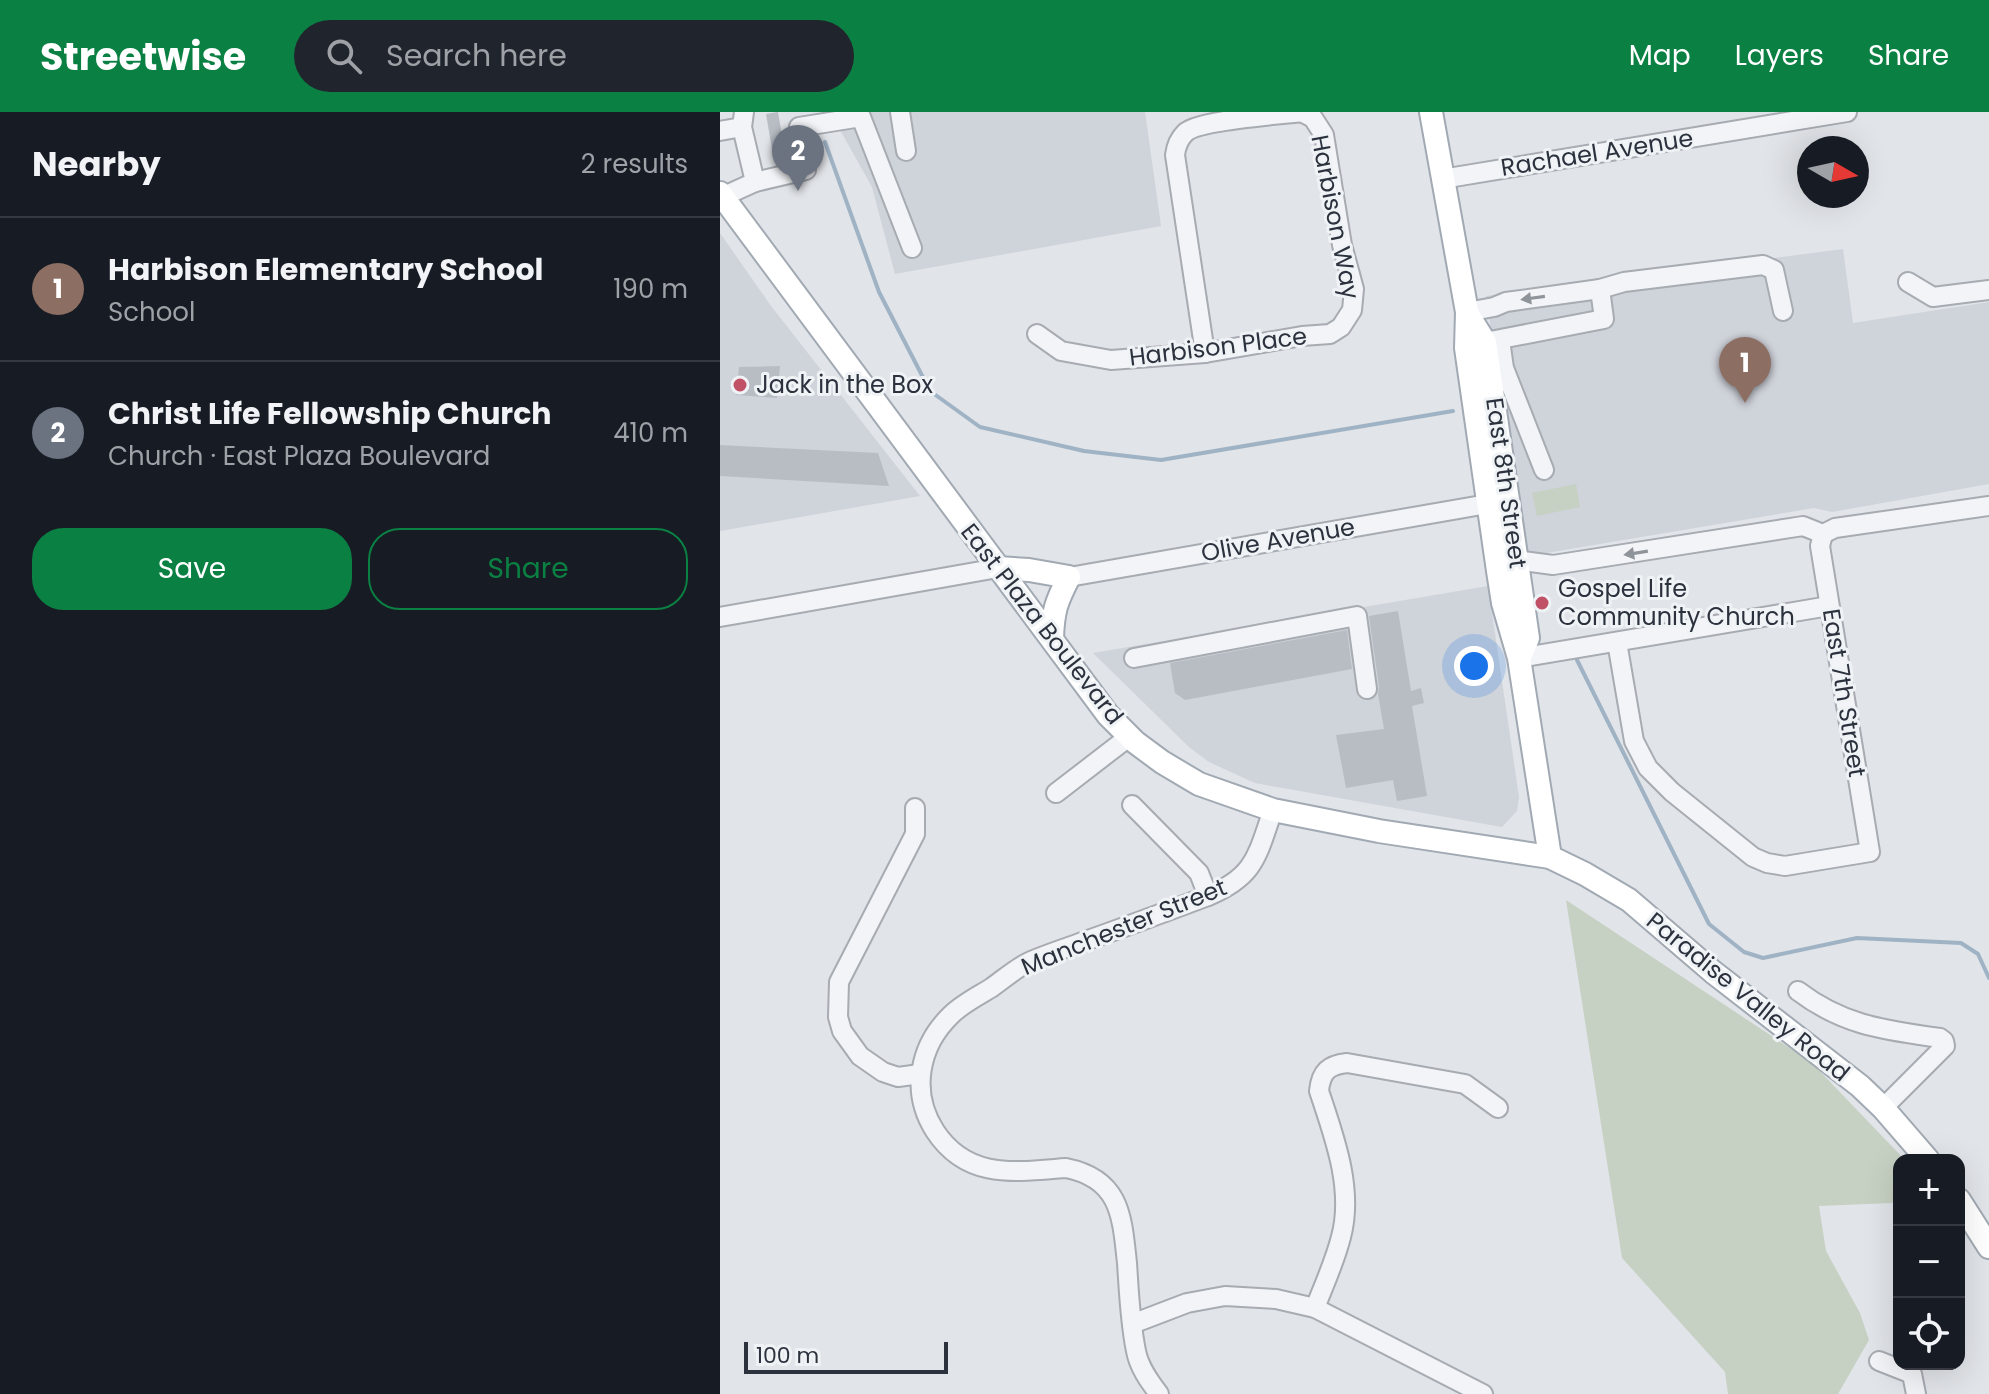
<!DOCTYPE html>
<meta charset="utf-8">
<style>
body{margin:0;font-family:Poppins,sans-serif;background:#20242c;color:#f1f3f6}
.controls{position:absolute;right:24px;bottom:24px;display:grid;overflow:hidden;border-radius:16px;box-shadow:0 8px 32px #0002}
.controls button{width:72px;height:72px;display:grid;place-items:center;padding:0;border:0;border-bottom:2px solid #363941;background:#171b24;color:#f1f3f6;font:40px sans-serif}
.compass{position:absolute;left:1077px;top:24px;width:72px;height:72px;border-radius:50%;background:#171b24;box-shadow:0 8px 32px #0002;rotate:99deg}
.scale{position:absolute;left:24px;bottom:20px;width:204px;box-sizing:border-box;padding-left:8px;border:4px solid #2b323e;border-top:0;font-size:22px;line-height:28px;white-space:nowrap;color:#2b323e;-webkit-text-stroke:6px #f0f3f6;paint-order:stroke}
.you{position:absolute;left:754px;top:554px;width:28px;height:28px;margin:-20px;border:6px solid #fff;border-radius:50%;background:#1a73e8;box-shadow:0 0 0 12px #1a73e833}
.badge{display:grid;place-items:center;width:52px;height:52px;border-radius:50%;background:#0b8043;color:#fff;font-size:26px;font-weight:700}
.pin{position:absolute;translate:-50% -66px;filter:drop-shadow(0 2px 4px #0008)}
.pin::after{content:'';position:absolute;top:42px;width:28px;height:24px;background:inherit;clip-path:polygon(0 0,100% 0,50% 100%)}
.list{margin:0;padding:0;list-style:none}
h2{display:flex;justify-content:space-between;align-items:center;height:104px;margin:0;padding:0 32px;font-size:34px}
h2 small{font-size:26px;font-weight:400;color:#9ea1a6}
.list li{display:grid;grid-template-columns:52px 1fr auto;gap:24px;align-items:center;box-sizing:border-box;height:144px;padding:0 32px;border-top:2px solid #363941}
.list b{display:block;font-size:30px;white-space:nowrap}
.list p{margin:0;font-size:26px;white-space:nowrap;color:#9ea1a6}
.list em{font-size:26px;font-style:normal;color:#9ea1a6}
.actions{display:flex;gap:16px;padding:24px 32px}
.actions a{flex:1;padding:18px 0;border:2px solid #0b8043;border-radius:32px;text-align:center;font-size:28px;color:#0b8043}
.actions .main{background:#0b8043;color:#fff}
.icon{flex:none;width:44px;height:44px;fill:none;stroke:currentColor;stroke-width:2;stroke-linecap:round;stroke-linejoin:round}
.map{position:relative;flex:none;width:1269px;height:1282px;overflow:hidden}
header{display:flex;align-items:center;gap:48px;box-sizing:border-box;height:112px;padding:0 40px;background:#0b8043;color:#fff}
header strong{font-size:38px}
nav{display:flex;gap:44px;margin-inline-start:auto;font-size:28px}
.search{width:560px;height:72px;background:#20242c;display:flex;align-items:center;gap:20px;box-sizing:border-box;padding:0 28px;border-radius:44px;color:#9ea1a6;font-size:30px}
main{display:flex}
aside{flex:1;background:#171b24}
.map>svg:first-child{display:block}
</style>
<header>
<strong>Streetwise</strong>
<div class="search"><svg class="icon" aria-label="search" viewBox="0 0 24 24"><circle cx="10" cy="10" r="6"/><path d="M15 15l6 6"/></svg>Search here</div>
<nav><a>Map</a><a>Layers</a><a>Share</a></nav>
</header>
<main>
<aside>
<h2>Nearby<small>2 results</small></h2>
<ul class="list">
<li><span class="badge" style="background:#8d6e63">1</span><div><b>Harbison Elementary School</b><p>School</p></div><em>190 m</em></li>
<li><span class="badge" style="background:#6b7280">2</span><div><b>Christ Life Fellowship Church</b><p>Church · East Plaza Boulevard</p></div><em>410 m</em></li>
</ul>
<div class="actions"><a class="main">Save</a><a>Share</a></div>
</aside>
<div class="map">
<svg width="1269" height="1282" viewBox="0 0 1269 1282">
<rect width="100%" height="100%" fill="#e1e4e8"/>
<g fill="#cfd3da">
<path d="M 110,0 L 425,0 L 441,114 L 175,162 L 152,75 Z"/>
<path d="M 0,121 L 51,194 L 200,384 L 0,419 Z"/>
<path d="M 1123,137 L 1133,211 L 1269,190 L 1269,372 L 1112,400 L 1094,396 L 803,445 L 766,184 Z"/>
<path d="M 768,474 L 799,685 L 797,699 L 782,715 L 535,671 L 489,650 L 469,635 L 373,541 Z"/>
</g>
<g fill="#c7d1c3">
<path d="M 856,372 L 860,395 L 817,404 L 812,381 Z"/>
<path d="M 846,788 L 1091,950 L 1185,1048 L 1179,1048 L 1179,1083 L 1172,1091 L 1099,1094 L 1106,1139 L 1140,1201 L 1149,1228 L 1118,1282 L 1008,1282 L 1005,1260 L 902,1146 Z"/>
</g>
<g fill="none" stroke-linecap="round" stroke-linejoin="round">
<g stroke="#9fb3c5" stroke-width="4">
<path d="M 105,30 L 159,180 L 210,279 L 260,315 L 364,339 L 441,348 L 733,299"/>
<path d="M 857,548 L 989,812 L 1024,840 L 1043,846 L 1137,826 L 1241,831 L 1258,842 L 1269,866"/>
</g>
</g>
<g fill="#b8bdc4">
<path d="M 58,0 L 65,41 L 53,43 L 46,2 Z"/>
<path d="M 60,254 L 57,286 L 16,283 L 19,255 Z"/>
<path d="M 0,333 L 158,341 L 169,374 L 0,364 Z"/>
<path d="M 678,499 L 691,579 L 701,576 L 704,591 L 692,594 L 707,684 L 677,689 L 673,668 L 626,676 L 616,623 L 664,617 L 658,582 L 659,575 L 649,504 Z"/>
<path d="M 627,518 L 632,557 L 465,588 L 455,581 L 450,551 Z"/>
</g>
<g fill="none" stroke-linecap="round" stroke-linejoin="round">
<defs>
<g id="minor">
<path d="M 180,0 L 186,39"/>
<path d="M 0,19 L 22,15"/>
<path d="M 722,67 L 1127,0"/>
<path d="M 35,70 L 86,58 L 79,15 L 141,5 L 192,136"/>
<path d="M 2,85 L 35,70 L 22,15 L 24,0"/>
<path d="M 1188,170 L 1213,185 L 1269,178"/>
<path d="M 747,200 L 774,195 L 786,190 L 880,177 L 904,170 L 1043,153 L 1054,158 L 1063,199"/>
<path d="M 317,222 L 341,239 L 391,248 L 485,241 L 582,224 L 610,222 L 621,215 L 632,198 L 634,177 L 622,133 L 604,23 L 593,6 L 581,0"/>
<path d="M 780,228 L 784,256 L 824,358"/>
<path d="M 765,230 L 884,207 L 880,177"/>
<path d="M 485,241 L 455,43 C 456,35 459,27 465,21 C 477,8 560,3 581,0"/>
<path d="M 1103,422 L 1115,416 L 1269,394"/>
<path d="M 796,448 L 833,453 L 1083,414 L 1103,422"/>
<path d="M 349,465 L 779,390"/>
<path d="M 0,505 L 278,456"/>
<path d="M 897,530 L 914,629 L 928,656 L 952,680 L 1033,745 L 1047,751 L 1065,754 L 1150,740 L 1100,434 L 1103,422"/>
<path d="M 414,546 L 637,504 L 647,577"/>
<path d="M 799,546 L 1109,494"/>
<path d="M 336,681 L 410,624"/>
<path d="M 412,693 L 479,761 L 488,784"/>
<path d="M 195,696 L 195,722 L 119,870 L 118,905 L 122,919 L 140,944 L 163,960 L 178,965 L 200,962"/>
<path d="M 1078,879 C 1124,914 1165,918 1220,926 L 1224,929 L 1225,934 L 1163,996"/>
<path d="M 595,1196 C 604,1173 615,1149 621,1125 C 634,1077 614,1024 599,979 C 601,959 609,953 627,951 L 745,972 L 778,996"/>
<path d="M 412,1212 L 467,1191 L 505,1184 L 556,1187 L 595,1196 L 763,1282"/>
<path d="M 1159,1249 L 1192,1262 L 1196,1282"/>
<path d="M 439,1282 C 429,1269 419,1255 416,1239 C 410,1210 409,1180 407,1151 C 402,1105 401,1067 346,1056 C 295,1060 247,1068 215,1019 C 190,980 199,934 231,903 C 242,892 258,884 271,876 C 284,867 297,855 311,849 C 330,841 349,835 368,828 C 408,814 448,799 488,784 C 536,764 537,743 553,698"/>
</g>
<g id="major">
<path d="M 711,0 L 747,200 L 746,236 L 778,459 L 783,491 L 799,546 L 830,745"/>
<path d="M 0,81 L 388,603 L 415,630 L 442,650 L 479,672 L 553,698 L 659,719 L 830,745 L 865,762 L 909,788 L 993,860 L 1140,974 L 1163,996 L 1208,1048"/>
<path d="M 747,201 L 765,230 L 808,526 L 800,545"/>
<path d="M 278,456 L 309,458 L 349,465 C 336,490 333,499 332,526"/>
<path d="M 1239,1088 L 1269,1135"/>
</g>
</defs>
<use href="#minor" stroke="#a7abb2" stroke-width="22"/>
<use href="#major" stroke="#a1a9b3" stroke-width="26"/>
<use href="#minor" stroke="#f3f4f7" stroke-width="18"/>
<use href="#major" stroke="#fff" stroke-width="22"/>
</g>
<defs><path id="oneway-solid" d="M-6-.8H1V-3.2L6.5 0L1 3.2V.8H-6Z" transform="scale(2)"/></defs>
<g fill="#8f939a">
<use href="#oneway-solid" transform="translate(813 186) rotate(172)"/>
<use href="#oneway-solid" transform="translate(916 441) rotate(171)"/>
</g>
<g fill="#c15167" stroke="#f0f3f6" stroke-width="3">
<circle cx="20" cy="273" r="8"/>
<circle cx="822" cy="491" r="8"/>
</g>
<g text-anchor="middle" stroke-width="6" stroke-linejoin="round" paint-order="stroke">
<g font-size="24" fill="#2b323e" stroke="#f0f3f6">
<text transform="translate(877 41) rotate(-9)" y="8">Rachael Avenue</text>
<text transform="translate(615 105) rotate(79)" y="8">Harbison Way</text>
<text transform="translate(498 235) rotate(-7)" y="8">Harbison Place</text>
<text transform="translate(786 371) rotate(82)" y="8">East 8th Street</text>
<text transform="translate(558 428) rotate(-10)" y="8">Olive Avenue</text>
<text transform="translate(322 512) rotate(52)" y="8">East Plaza Boulevard</text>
<text transform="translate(1124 581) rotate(81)" y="8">East 7th Street</text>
<text transform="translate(404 815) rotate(-22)" y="8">Manchester Street</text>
<text transform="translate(1028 885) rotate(39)" y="8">Paradise Valley Road</text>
</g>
<g font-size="24" fill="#2b323e" stroke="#f0f3f6" text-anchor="start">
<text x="36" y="281">Jack in the Box</text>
<text x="838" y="485">Gospel Life<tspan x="838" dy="28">Community Church</tspan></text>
</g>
</g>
</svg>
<div class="controls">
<button>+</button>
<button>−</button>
<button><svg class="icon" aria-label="locate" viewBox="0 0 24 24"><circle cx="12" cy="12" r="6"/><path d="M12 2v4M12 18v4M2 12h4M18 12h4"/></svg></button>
</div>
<svg class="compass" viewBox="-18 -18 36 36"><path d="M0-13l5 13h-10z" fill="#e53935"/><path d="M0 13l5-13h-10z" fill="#9ea1a6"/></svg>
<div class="scale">100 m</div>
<div class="you"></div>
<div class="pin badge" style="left:1025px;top:291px;background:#8d6e63">1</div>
<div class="pin badge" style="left:78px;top:79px;background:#6b7280">2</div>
</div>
</main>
